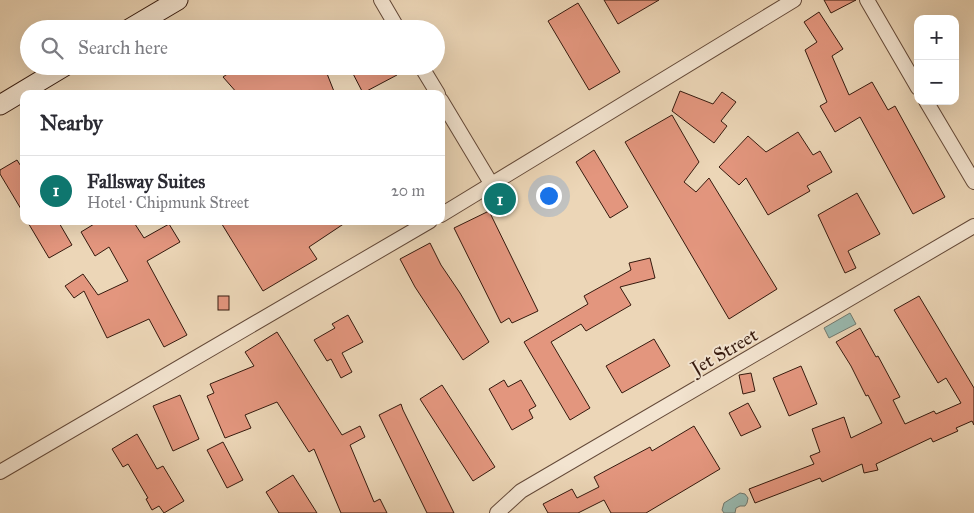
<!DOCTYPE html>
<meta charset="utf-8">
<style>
body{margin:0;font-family:"IM FELL Great Primer",serif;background:#f7f7f7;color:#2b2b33}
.controls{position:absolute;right:15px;top:15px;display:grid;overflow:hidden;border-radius:10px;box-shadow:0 5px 20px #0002}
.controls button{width:45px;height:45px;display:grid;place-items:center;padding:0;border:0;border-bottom:1px solid #e1e1e2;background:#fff;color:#2b2b33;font:25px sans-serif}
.you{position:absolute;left:548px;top:195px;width:18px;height:18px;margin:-12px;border:4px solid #fff;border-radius:50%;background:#1a73e8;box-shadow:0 0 0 8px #1a73e833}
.badge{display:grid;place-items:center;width:32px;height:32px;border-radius:50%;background:#0f766e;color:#fff;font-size:16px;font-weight:700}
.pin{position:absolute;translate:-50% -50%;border:2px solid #fff;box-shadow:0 1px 5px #0006}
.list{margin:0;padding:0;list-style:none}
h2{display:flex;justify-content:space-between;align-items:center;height:65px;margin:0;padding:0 20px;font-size:21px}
h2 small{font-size:16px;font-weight:400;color:#7c7c81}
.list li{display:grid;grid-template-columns:32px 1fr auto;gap:15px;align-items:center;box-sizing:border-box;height:70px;padding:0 20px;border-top:1px solid #e1e1e2}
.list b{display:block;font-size:19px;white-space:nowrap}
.list p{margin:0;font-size:16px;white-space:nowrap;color:#7c7c81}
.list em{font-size:16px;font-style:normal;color:#7c7c81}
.icon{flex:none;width:28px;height:28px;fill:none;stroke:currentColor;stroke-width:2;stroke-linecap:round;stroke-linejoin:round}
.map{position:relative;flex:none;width:974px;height:513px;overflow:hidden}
.search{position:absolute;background:#fff;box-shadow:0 5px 20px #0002;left:20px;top:20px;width:425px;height:55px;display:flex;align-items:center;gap:12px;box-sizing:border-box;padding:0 18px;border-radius:28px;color:#7c7c81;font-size:19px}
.panel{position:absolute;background:#fff;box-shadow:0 5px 20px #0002;left:20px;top:90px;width:425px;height:135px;border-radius:10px}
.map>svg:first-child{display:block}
</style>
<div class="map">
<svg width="974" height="513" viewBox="0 0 974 513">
<rect width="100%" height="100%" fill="#ecd6b7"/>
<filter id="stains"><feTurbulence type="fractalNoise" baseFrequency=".004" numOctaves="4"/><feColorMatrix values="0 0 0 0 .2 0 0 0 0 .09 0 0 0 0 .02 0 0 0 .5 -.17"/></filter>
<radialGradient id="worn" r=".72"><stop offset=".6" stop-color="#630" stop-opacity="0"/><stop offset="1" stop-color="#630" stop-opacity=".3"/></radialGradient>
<g fill="#99b9af" stroke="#71796f">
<path d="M 850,313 L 856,324 L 829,338 L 824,328 Z"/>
<path d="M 740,493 L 745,494 L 748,498 L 747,503 L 745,506 L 740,506 L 736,508 L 735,513 L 724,513 L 722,510 L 724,503 Z"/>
</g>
<g fill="#e3967e" stroke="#361a0e">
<path d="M 604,0 L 659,0 L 618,24 Z"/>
<path d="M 824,0 L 856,0 L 831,13 Z"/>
<path d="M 578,3 L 620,72 L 589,90 L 548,21 Z"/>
<path d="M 819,12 L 843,49 L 832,56 L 849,95 L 872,82 L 888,110 L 895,106 L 945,197 L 913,214 L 860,117 L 835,132 L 820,106 L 827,102 L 805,50 L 817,42 L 804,22 Z"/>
<path d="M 239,66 L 324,66 L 335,94 L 238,94 L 223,77 Z"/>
<path d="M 349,66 L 392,66 L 397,75 L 363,93 Z"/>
<path d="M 680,91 L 713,104 L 722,92 L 736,102 L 721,121 L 727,126 L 714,143 L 672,111 Z"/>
<path d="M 672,115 L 699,162 L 684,182 L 696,192 L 709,178 L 777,289 L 729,319 L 625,142 Z"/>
<path d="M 798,132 L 813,155 L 820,151 L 832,172 L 807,186 L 810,191 L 768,215 L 746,178 L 739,185 L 719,167 L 748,136 L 766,152 Z"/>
<path d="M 594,150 L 628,207 L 610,218 L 576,162 Z"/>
<path d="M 17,160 L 24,171 L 24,214 L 0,174 L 0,170 Z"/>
<path d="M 857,193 L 880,234 L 848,251 L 856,268 L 845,273 L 818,215 Z"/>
<path d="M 489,211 L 538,311 L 512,323 L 509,318 L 501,323 L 454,228 Z"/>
<path d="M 27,221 L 58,221 L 72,245 L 49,258 Z"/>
<path d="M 99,221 L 133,221 L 144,238 L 169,224 L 180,242 L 147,261 L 187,335 L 164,347 L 149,319 L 107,338 L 84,291 L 74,298 L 65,286 L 83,274 L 98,295 L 128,281 L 109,247 L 95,256 L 81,232 Z"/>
<path d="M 220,221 L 348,221 L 309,247 L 317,259 L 263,291 Z"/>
<path d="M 430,243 L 441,265 L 460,293 L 489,342 L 463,360 L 415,287 L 400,259 Z"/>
<path d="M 650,258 L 655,278 L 620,287 L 631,305 L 586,331 L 581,324 L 551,342 L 590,408 L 570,420 L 524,342 L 588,304 L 584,296 L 631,270 L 629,263 Z"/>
<rect x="218" y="296" width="11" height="14"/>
<path d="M 919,296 L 974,388 L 974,425 L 972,421 L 956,428 L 958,431 L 933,442 L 931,438 L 876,464 L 878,470 L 864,473 L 862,464 L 822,482 L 820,478 L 755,503 L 749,489 L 814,464 L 810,456 L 820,452 L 812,429 L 844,417 L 851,438 L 882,423 L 868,395 L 866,396 L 851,366 L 836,342 L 860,328 L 876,357 L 878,356 L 900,397 L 893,400 L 905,424 L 934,411 L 936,414 L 961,403 L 946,378 L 938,383 L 894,310 Z"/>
<path d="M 348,315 L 363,342 L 342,353 L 352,372 L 341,378 L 331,359 L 327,361 L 314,340 L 335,328 L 332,324 Z"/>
<path d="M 277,332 L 342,435 L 360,426 L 365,437 L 350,445 L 374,502 L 380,499 L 387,513 L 341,513 L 314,449 L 309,452 L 277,402 L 245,415 L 251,428 L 225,438 L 207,396 L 214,393 L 210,384 L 254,366 L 245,352 Z"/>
<path d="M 654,339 L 670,366 L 622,393 L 606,366 Z"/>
<path d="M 801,366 L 817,404 L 789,416 L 773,378 Z"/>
<path d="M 751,373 L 755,391 L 743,394 L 739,375 Z"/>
<path d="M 504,380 L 508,387 L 521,380 L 536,406 L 529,410 L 533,418 L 512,430 L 489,389 Z"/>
<path d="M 442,385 L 495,467 L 473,481 L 420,399 Z"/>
<path d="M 180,395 L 199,439 L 173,451 L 153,406 Z"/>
<path d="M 748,403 L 761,427 L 741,436 L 729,413 Z"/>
<path d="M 401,404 L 403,410 L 454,513 L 427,513 L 379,415 Z"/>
<path d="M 694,426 L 720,469 L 646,513 L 611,513 L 604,500 L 578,513 L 548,513 L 543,504 L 572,489 L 577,498 L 599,487 L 594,477 L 650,447 L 652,451 Z"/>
<path d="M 137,434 L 157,469 L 163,466 L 184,501 L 164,513 L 159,506 L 152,510 L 146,499 L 148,498 L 128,464 L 123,467 L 112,449 Z"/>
<path d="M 223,442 L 243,480 L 227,488 L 207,450 Z"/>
<path d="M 293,475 L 317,513 L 279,513 L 266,492 Z"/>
</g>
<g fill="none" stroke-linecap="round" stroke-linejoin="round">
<defs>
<g id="street">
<path d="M 381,0 L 398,29"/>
<path d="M 867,0 L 918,88"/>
<path d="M 421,66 L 438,94"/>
<path d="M 441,100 L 492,185"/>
<path d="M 926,101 L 974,182"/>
<path d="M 441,215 L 794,0"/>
<path d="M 0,472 L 430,221"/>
<path d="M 497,513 L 521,491 L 974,226"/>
</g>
<g id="secondary">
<path d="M 129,29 L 178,0"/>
<path d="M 0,105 L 65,66"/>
</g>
</defs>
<use href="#street" stroke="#644938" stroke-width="16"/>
<use href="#secondary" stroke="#361a0e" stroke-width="21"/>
<use href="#street" stroke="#f3e4d0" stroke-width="14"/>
<use href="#secondary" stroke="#f3e4d0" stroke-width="19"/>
</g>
<g text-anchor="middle" stroke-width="4" stroke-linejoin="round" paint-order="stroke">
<g font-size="19" fill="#361a0e" stroke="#f3e4d0">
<text transform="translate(724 351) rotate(-30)" y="7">Jet Street</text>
</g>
</g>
<rect width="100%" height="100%" filter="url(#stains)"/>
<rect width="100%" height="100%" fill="url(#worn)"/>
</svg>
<div class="controls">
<button>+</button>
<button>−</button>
</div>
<div class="you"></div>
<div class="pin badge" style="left:500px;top:199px">1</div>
<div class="search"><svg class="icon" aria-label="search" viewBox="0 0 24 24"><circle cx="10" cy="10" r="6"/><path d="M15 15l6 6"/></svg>Search here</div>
<section class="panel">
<h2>Nearby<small></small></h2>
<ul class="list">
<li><span class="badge">1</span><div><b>Fallsway Suites</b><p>Hotel · Chipmunk Street</p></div><em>20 m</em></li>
</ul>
</section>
</div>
